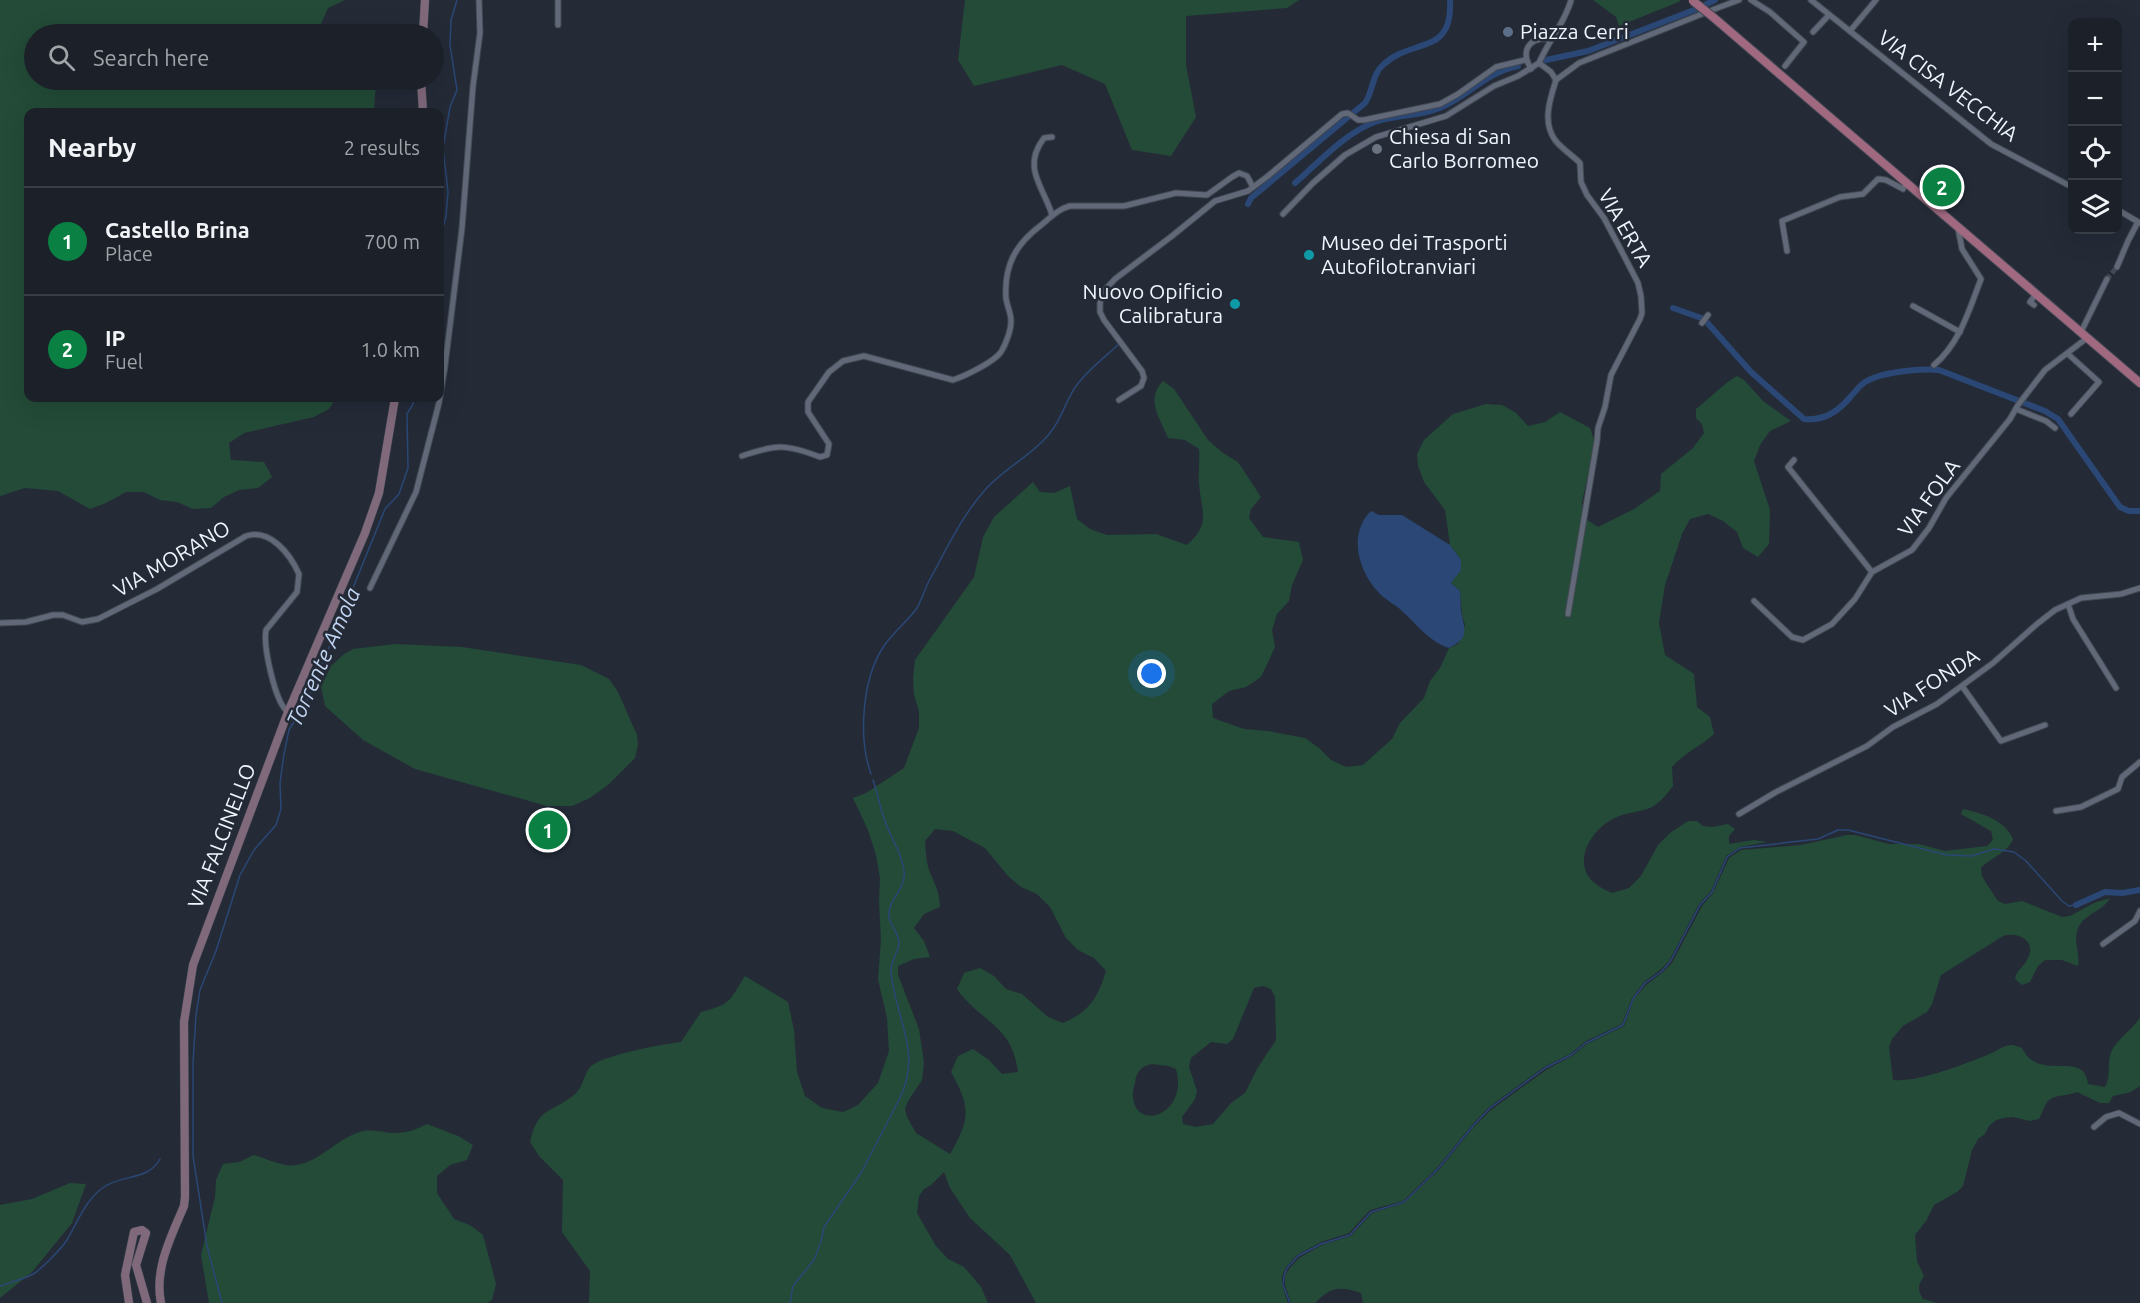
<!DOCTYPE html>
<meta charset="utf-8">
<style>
body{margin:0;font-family:Ubuntu,sans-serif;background:#282d35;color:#f1f3f6}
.controls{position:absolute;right:18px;top:18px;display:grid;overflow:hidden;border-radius:12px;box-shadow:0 6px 24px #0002}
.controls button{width:54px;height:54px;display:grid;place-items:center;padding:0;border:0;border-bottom:2px solid #393e46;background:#1b2029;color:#f1f3f6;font:30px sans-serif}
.you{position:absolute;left:1152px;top:674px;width:21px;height:21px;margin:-15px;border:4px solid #fff;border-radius:50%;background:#1a73e8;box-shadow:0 0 0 9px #1a73e833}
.badge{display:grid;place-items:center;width:39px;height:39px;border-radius:50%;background:#0b8043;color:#fff;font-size:20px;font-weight:700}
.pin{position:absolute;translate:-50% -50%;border:3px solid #fff;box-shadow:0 2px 6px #0006}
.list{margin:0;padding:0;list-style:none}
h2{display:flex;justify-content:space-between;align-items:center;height:78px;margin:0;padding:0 24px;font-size:26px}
h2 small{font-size:20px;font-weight:400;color:#a0a3a8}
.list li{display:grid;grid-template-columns:39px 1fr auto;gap:18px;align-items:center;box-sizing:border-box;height:108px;padding:0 24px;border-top:2px solid #393e46}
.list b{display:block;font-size:22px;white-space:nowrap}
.list p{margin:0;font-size:20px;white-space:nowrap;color:#a0a3a8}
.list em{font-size:20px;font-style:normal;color:#a0a3a8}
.icon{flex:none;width:33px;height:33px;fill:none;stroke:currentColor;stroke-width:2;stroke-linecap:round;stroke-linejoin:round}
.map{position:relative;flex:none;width:2140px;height:1303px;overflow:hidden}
.search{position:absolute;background:#1b2029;box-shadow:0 6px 24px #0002;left:24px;top:24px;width:420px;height:66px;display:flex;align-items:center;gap:15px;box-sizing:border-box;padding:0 21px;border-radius:33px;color:#a0a3a8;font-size:22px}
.panel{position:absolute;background:#1b2029;box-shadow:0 6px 24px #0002;left:24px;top:108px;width:420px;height:294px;border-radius:12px}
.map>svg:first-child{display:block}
</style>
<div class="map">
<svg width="2140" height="1303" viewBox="0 0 2140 1303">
<rect width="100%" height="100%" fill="#242b37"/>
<g fill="#234b38" fill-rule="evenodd">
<path d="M 0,0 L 345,0 L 328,8 L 321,24 L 333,34 L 34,34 L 34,80 L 376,80 L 374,112 L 28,112 L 28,398 L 336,398 L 329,409 L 314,417 L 244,433 L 229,443 L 231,460 L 264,462 L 272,477 L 258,488 L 239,490 L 224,497 L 211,508 L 193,509 L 177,502 L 160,500 L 144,492 L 126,492 L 106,503 L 90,509 L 58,491 L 25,488 L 0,496 Z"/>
<path d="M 965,0 L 1299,0 L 1287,8 L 1186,16 L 1186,65 L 1196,117 L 1171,156 L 1132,150 L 1105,84 L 1062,65 L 974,86 L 958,60 Z"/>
<path d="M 1593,0 L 1680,0 L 1681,1 L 1619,26 L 1616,17 Z"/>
<path d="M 1737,376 L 1744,380 L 1763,401 L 1791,421 L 1770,431 L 1760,445 L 1754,461 L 1770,510 L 1769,544 L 1758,557 L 1743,548 L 1737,532 L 1723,521 L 1708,514 L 1690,519 L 1682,534 L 1665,585 L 1659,623 L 1665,655 L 1694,674 L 1697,707 L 1710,717 L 1714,734 C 1699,748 1686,751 1672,767 L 1673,786 C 1667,794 1660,803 1650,808 C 1641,812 1626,812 1615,818 C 1596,826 1576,853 1587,874 C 1592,884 1603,889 1612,893 L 1629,888 L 1641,876 L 1658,845 L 1670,833 L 1688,821 L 1697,821 L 1703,826 L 1712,827 L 1728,824 L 1735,829 L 1729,836 L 1729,844 L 1754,840 L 1767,842 L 1740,847 L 1726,856 L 1711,891 L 1699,904 L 1669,961 L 1660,970 L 1644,982 L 1632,998 L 1622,1024 L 1586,1041 L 1570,1054 L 1544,1067 L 1489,1107 L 1471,1126 L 1436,1169 L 1403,1201 L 1370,1210 L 1349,1233 L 1321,1242 L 1297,1255 L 1286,1267 L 1282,1276 L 1282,1285 L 1288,1303 L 1036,1303 L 1010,1255 L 970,1218 L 950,1188 L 944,1172 L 931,1185 L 924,1189 L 919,1196 L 917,1213 L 936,1246 L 948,1259 L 964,1267 L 981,1287 L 988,1303 L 589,1303 L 590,1271 L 562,1232 L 563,1180 L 539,1156 L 530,1142 C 538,1106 551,1114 575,1094 C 583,1088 584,1073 591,1066 C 605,1055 662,1044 681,1042 L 701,1012 C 732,1004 729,1001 745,976 L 788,1002 L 794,1030 L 797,1072 L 805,1096 L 822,1108 L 843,1112 L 858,1105 L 878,1083 L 889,1051 L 887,1018 L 878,979 L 881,939 L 879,902 L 880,878 L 876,855 L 868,830 L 853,798 L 866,793 L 904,768 L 919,728 L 919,711 L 914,695 L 913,678 L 915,660 L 974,577 L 983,537 L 994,517 L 1033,482 L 1040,492 L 1054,493 L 1070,486 L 1077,519 L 1090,529 L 1107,535 L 1156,534 L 1187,545 C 1212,523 1201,512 1199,483 C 1198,472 1200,460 1199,449 L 1185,440 L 1168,438 C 1160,417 1145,401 1163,381 L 1174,389 L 1208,440 L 1223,453 L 1238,462 L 1261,497 L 1251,509 L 1249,518 L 1263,537 L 1299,542 L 1303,560 L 1292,585 L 1289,601 L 1277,614 L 1272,630 L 1275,647 L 1261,677 L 1246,687 L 1229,691 L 1212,704 L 1213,718 L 1244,729 L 1268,731 L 1305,738 L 1319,748 L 1331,760 L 1346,767 L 1363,765 L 1392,739 L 1400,723 L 1424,698 L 1430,681 L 1440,668 L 1449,648 L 1458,644 L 1465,625 L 1462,615 L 1460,591 L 1451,583 L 1461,560 L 1450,545 L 1445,510 L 1424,482 L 1418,466 L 1417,454 L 1424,440 L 1453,414 L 1486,404 L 1502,405 L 1516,413 L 1528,426 L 1545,422 L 1560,412 L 1590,428 L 1595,443 L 1582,502 L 1584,518 L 1598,527 L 1634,509 L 1660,491 L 1661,474 L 1693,448 L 1704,433 L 1702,424 L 1696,418 L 1696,409 C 1708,400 1724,383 1737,376 ZM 935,829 L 953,831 L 985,848 L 1008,876 L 1021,887 L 1037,894 L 1050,907 L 1066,938 L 1078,950 L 1094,958 L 1106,971 C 1097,999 1090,1011 1063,1023 L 1048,1017 L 1022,994 L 1006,989 L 994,976 L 980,968 L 964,973 L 957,989 C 981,1023 1012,1024 1018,1072 L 1002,1074 L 989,1060 L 973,1049 L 958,1056 L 951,1072 C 971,1107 970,1120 950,1154 L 916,1133 L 907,1117 L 905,1109 L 908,1101 L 922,1080 L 924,1063 L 919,1029 L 898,975 L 898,966 L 914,959 L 930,957 L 924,941 L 914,928 L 924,914 L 940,907 C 939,891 937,889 931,875 C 926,864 926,853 925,841 ZM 1263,986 L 1271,989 L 1275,997 L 1276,1040 L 1257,1069 L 1245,1093 L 1231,1103 L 1213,1124 L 1196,1127 L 1183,1124 L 1182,1117 L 1195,1099 L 1197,1091 L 1189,1067 L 1191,1058 L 1211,1042 L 1227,1044 L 1233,1039 L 1254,988 ZM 1152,1064 L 1168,1066 L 1176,1069 C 1189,1114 1136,1133 1133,1097 C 1132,1093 1134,1087 1135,1083 C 1136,1072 1141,1066 1152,1064 Z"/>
<path d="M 395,644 L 462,647 L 581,665 L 609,679 L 618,692 L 637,735 L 638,745 L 635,758 L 609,784 L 590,798 L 572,806 L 547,806 L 415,769 L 363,740 L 325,706 L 321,687 L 331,666 L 344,654 L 353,649 Z"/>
<path d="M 1963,809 C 1982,813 2005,820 2013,839 C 2008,853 1991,857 1981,868 L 1982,876 L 1986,883 L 1998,901 L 2005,904 L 2022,901 L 2062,917 L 2070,916 L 2094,903 L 2110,898 C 2104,911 2080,915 2077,932 C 2074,943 2080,954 2078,966 L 2062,960 L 2045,960 L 2038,966 L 2030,982 L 2022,985 L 2015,979 C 2017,969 2024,967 2028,958 C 2037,941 2018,931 2003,936 L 1941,975 L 1932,1004 L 1927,1012 L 1903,1026 L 1892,1039 L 1889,1047 L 1893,1080 C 1916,1083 1965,1064 1987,1055 C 1996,1052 2004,1044 2013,1045 C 2014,1045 2021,1048 2022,1048 C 2039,1084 2084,1048 2088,1084 L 2105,1087 C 2112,1075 2106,1062 2112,1050 C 2119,1038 2132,1029 2140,1018 L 2140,1086 L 2131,1092 L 2113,1096 L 2109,1103 L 2100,1103 L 2077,1092 C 2069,1096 2055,1094 2048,1101 C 2044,1106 2042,1113 2039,1119 L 2030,1121 L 2013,1117 L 2004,1118 L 1996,1120 L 1989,1126 L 1985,1134 L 1978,1139 L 1972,1150 L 1963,1186 L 1957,1192 L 1934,1205 L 1926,1221 L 1915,1235 L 1917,1261 L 1924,1276 C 1918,1285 1917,1290 1923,1299 L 1937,1303 L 1363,1303 L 1361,1293 C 1339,1286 1331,1287 1315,1303 L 1291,1303 L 1285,1285 L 1285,1276 L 1289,1269 L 1299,1258 L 1322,1245 L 1351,1236 L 1372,1213 L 1404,1203 L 1438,1171 L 1473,1128 L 1491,1110 L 1546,1070 L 1572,1056 L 1587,1044 L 1624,1026 L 1634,999 L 1646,985 L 1662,973 L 1672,963 L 1702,906 L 1713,893 L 1729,858 L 1741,850 L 1801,845 L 1847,835 L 1855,835 L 1889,844 L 1919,844 L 1945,851 L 1987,846 L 1993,840 L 1991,831 L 1961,814 Z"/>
<path d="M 427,1124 L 458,1136 L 473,1145 L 467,1160 L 450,1165 L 437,1176 L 437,1193 L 454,1219 L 470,1225 L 483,1235 L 496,1284 L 492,1300 L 487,1303 L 209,1303 L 201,1255 L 215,1197 L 216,1180 L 223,1164 L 239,1162 L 254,1155 C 264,1158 275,1163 285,1165 C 315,1169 333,1140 360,1132 C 372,1128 384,1133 396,1133 C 408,1133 417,1129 427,1124 Z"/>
<path d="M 70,1183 L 86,1184 L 72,1223 L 32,1272 L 0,1298 L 0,1205 L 32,1199 Z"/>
</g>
<path fill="#2a4775" d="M 1371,511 L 1379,515 L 1402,515 L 1450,545 L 1461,560 L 1461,570 L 1451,583 L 1460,591 C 1461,599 1460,608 1462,616 C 1466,633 1467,639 1449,648 C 1430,642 1417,625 1402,611 C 1396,605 1387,601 1380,594 C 1359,573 1347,534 1371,511 Z"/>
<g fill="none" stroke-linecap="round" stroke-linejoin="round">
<g stroke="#2a4775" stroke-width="1.5">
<path d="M 440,241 L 446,216 L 448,192 L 443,148 L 450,107 L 457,90 L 450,45 L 451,20 L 457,0"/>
<path d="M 871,774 C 858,738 862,678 884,646 C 893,632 907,622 917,608 C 922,599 925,588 930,579 C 946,550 963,514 985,490 C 1004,468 1032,456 1050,433 C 1061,420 1065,403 1074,389 C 1085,372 1104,358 1119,344"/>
<path d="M 0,1286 C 11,1282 25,1279 35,1273 C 43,1267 62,1248 67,1240 C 78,1221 86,1199 104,1187 C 123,1174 148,1181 160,1159"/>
<path d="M 222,1303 L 207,1246 L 193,1156 L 193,1063 L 196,1015 L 200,990 L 216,951 L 240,875 L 254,850 L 276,825 L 281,809 L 280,783 L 284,754 L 289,730 L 308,699 L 385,509 L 399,494 L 408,468 L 407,414 L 413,404 L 414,398"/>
<path d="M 790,1303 L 793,1286 L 814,1260 L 821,1242 L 824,1227 L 861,1173 L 900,1098 C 922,1051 896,1020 891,973 C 890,961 898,954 899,943 C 899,933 890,926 889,917 C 887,900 907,889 904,870 C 901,850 888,834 883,815 C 879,803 877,791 873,780"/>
<path d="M 1290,1303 L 1283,1285 L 1284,1276 L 1287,1268 L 1298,1256 L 1321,1244 L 1350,1235 L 1371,1212 L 1404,1202 L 1437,1170 L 1472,1127 L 1490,1108 L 1545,1068 L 1571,1055 L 1586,1043 L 1623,1025 L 1633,999 L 1645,983 L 1661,972 L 1670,962 L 1700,905 L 1712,892 L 1727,857 L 1740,848 L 1818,839 L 1838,830 L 1848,830 L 1947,855 L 1972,856 L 1994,849 L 2014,852 L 2026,861 L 2062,901 L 2069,906 L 2076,905"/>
</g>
<g stroke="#2a4775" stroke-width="6">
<path d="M 1546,60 L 1588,51 L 1694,10 L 1715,0"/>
<path d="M 1295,183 C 1319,162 1345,133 1375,122 C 1397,114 1421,117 1442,107 C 1471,94 1485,73 1518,66"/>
<path d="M 1248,204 L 1251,198 L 1365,103 C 1373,92 1372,74 1383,65 C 1412,37 1453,57 1450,0"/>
<path d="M 1673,308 L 1704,319 L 1751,372 L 1804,419 C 1825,421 1839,411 1852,395 C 1856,391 1860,385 1865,382 C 1881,372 1920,368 1939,370 L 2045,411 L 2058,419 L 2120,507 L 2129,511 L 2140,511"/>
<path d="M 2076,905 L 2105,892 L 2122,893 L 2140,890"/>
</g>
<path stroke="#434955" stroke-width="5" stroke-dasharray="5 2.5" stroke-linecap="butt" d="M 2107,279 L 2117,267"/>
<defs>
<g id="street">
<path d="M 558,0 L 558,25"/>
<path d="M 1751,0 L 1770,12 L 1804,42 L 1785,66"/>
<path d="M 1811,0 L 1991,144 L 2072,187"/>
<path d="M 1712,10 L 1739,0"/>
<path d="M 1850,31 L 1876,0"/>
<path d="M 1813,32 L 1829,15"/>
<path d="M 1531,69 C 1520,50 1529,37 1550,39"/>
<path d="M 1556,80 L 1579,63 L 1702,14"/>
<path d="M 1052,137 L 1044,138 C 1021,168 1044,187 1052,215"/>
<path d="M 2118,210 L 2140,223"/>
<path d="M 1283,214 L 1313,183 L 1345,155 L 1376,137 L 1446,116 L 1494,86 L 1518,76 L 1539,63"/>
<path d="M 1787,251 L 1782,221 L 1840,197 L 1863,194 L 1878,179 L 1886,180 L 1903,189 L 1906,183"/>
<path d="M 2117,267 L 2128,241 L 2138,222"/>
<path d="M 2034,305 L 2030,302 L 2036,294"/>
<path d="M 1913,306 L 1960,332"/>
<path d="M 1702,323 L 1708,315"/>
<path d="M 2081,332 L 2107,279"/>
<path d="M 2068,354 L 2099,382 L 2071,414"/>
<path d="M 1934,365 C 1960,343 1969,310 1981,279 L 1962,249 L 1958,228"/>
<path d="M 1119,400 L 1141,386 L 1144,378 L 1142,371 L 1104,320 L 1100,312 L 1100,303 L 1104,291 L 1115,279 L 1172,236 L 1215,201 L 1248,191 L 1268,176 L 1342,114 L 1348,113 L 1358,120 L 1364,120 L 1440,104 L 1458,94 L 1496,67 L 1525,60"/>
<path d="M 2016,409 L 2046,421 L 2055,428"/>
<path d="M 742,456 C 777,444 786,444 820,457 L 827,455 L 829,444 L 808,412 L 808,402 L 829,372 L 843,361 L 864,356 L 953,380 C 965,376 994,362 1001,352 C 1006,344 1011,330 1011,321 C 1011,313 1007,306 1006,298 C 1004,266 1015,245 1040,226 C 1050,218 1058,209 1070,206 L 1124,206 L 1176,193 L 1207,195 L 1232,177 L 1239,173 L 1247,176 L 1253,187"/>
<path d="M 1794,460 L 1788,467 L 1872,572"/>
<path d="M 370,588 L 416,492 L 439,403 L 445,366 L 462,228 L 473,86 L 480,33 L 479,0"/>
<path d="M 1754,601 L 1792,637 L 1803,640 L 1832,624 L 1855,599 L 1872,572 L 1912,550 L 1929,528 L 1946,498 L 2010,419 L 2018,405 L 2045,370 L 2087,338"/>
<path d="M 2068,604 L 2073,619 L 2116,688"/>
<path d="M 1568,614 L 1597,441 L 1598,428 L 1605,407 L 1611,375 L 1640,319 L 1642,313 L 1641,296 L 1638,283 L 1621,250 L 1604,218 L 1587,195 L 1581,182 L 1580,163 C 1572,155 1562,149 1555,140 C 1542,122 1550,99 1556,80 L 1551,72 L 1539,63 C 1548,41 1565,23 1571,0"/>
<path d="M 0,623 L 26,622 L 53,615 L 63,615 L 82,622 L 98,619 L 157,589 L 246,536 C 270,528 290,554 299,574 L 297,592 L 266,630 C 263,646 275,703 288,712"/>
<path d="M 1962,686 L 2001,741 L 2045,725"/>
<path d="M 2056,811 L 2081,807 L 2118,789 L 2122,777 L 2140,762"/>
<path d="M 1739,814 L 1776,792 L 1867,746 L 1893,727 L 1937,704 L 1993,663 L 2037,624 L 2055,610 L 2081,598 L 2121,594 L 2140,588"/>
<path d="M 2103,944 L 2135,921 L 2140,911"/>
<path d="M 2094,1127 L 2106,1117 L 2119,1113 L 2140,1124"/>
</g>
<g id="secondary">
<path d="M 423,34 L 425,0"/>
<path d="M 421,80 L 423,112"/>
<path d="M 129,1303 L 125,1275 L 134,1232 L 142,1230 L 146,1233 L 136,1265 L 147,1303"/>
<path d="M 161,1303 C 154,1269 171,1237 184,1206 L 185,1197 L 184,1022 L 193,965 L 288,712 L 365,533 L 379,493 L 395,398"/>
</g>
<path id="primary" d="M 1713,17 L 2140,383"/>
</defs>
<use href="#street" stroke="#434954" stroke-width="7"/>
<use href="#secondary" stroke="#434954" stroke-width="9"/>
<use href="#primary" stroke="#434954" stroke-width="10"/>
<use href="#street" stroke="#616978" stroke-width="5"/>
<use href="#secondary" stroke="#81697c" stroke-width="8"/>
<use href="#primary" stroke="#a16980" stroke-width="8"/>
<defs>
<path id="primary-bridge" d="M 1693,1 L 1713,17"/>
</defs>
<use href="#primary-bridge" stroke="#434954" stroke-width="10" stroke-linecap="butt"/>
<use href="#primary-bridge" stroke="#a16980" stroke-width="8"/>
</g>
<circle fill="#5c6f8a" stroke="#242b37" stroke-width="2" cx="1508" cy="32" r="6"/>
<circle fill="#6b7280" stroke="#242b37" stroke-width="2" cx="1377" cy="149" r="6"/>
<g fill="#0f9aa8" stroke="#242b37" stroke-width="2">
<circle cx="1309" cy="255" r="6"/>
<circle cx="1235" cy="304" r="6"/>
</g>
<g text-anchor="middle" stroke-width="5" stroke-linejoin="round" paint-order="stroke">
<g font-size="21" fill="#f0f5fd" stroke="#242b37" text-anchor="start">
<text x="1520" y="39">Piazza Cerri</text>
<text x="1389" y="144">Chiesa di San<tspan x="1389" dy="24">Carlo Borromeo</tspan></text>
<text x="1321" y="250">Museo dei Trasporti<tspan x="1321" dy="24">Autofilotranviari</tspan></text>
<text x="1223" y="299" text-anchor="end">Nuovo Opificio<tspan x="1223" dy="24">Calibratura</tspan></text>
</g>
<g font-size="21" fill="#f0f5fd" stroke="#242b37">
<text transform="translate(1948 86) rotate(37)" y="7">VIA CISA VECCHIA</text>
<text transform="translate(1625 228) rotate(60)" y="7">VIA ERTA</text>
<text transform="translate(1929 498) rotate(-54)" y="7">VIA FOLA</text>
<text transform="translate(172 559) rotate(-30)" y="7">VIA MORANO</text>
<text transform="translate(1932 683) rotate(-33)" y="7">VIA FONDA</text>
<text transform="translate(222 836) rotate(-69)" y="7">VIA FALCINELLO</text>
</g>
<g font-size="22" font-style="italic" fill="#c1d4f2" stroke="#242b37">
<text transform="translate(323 657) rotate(-66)" y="8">Torrente Amola</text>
</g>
</g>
</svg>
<div class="controls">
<button>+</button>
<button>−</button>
<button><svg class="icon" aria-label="locate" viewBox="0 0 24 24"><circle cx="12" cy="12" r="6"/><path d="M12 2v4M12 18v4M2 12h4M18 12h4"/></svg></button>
<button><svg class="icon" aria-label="layers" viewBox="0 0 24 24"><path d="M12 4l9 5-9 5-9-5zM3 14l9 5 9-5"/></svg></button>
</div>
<div class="you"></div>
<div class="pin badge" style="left:548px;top:830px">1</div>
<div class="pin badge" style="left:1942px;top:187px">2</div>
<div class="search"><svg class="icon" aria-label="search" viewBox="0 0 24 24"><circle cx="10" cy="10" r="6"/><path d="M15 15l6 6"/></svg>Search here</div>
<section class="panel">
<h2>Nearby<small>2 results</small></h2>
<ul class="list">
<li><span class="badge">1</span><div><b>Castello Brina</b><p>Place</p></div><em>700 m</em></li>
<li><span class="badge">2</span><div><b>IP</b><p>Fuel</p></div><em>1.0 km</em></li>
</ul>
</section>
</div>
